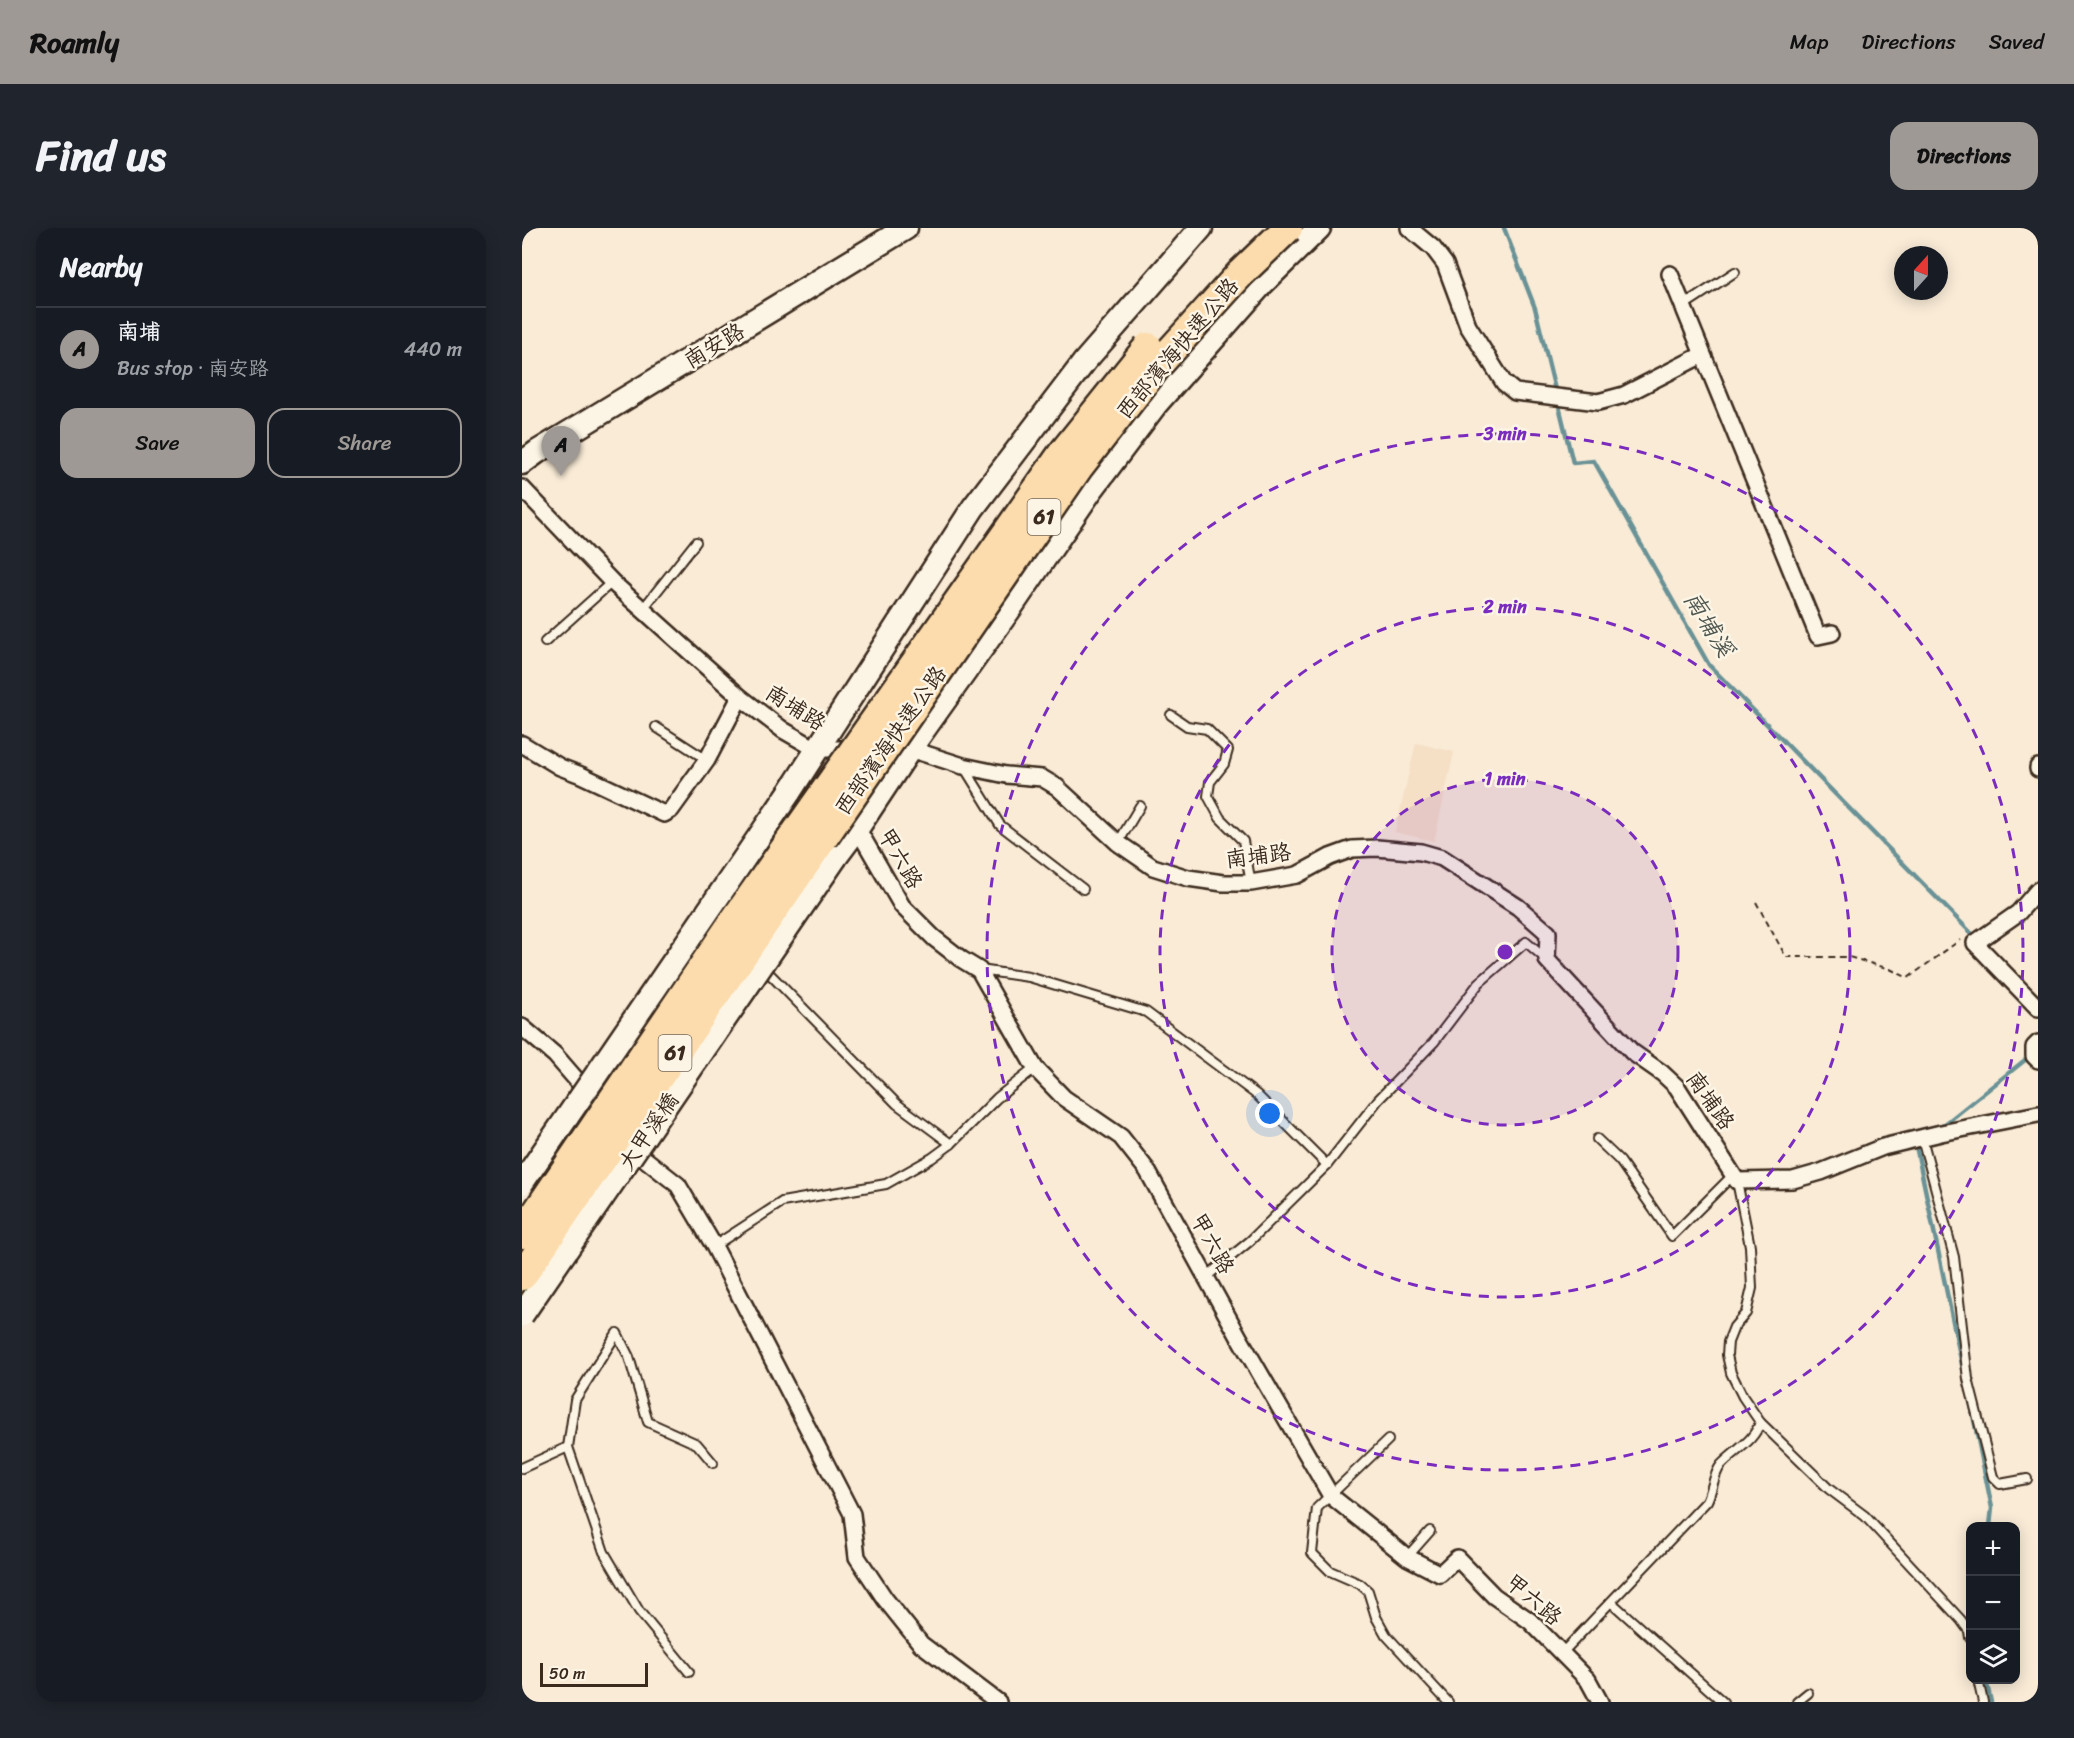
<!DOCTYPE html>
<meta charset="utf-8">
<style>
body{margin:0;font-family:Sriracha,"LXGW WenKai TC",sans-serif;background:#20242c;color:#f1f3f6}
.controls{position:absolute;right:18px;bottom:18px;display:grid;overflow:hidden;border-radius:12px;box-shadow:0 3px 15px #0003}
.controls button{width:54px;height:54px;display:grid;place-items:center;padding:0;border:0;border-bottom:2px solid #363941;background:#171b24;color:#f1f3f6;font:30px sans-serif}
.compass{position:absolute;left:1372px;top:18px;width:54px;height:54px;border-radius:50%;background:#171b24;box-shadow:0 3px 15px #0003;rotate:21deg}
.scale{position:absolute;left:18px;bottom:15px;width:108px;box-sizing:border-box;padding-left:6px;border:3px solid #3b2a1e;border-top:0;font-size:16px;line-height:21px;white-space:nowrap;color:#3b2a1e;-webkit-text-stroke:4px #fcf5e5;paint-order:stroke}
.you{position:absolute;left:748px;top:886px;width:21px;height:21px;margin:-15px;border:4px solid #fff;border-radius:50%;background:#1a73e8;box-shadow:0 0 0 9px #1a73e833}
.badge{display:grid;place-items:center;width:39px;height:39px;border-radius:50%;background:#9f9995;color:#111;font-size:20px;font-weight:700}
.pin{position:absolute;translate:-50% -50px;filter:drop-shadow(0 2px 3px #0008)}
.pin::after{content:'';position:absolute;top:32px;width:21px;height:18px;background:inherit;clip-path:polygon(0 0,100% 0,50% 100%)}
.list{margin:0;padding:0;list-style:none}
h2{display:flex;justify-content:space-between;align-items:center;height:78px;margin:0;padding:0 24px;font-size:26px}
h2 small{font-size:20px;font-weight:400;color:#9ea1a6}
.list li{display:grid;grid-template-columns:39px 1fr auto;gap:18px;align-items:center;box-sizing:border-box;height:84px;padding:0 24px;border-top:2px solid #363941}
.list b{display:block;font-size:22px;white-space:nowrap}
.list p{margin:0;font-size:20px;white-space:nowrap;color:#9ea1a6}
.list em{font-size:20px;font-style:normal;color:#9ea1a6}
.actions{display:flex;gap:12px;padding:18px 24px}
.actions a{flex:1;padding:14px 0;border:2px solid #9f9995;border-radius:18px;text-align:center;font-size:21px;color:#9f9995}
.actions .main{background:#9f9995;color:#111}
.icon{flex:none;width:33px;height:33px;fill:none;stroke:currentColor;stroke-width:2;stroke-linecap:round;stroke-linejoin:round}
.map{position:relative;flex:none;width:1516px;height:1474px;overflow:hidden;border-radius:18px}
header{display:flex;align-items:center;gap:36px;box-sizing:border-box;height:84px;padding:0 30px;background:#9f9995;color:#111}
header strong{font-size:28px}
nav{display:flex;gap:33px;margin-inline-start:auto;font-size:21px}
.intro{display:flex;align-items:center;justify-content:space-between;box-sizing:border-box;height:144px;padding:0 36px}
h1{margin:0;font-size:42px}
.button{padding:15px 27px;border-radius:18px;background:#9f9995;color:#111;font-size:21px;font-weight:700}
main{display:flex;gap:36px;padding:0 36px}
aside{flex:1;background:#171b24;border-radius:18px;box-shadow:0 3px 15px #0003}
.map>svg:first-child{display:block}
</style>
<header>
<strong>Roamly</strong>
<nav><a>Map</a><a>Directions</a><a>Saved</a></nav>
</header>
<div class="intro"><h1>Find us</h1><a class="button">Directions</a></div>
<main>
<aside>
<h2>Nearby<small></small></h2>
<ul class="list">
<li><span class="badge">A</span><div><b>南埔</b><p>Bus stop · 南安路</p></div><em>440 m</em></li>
</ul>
<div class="actions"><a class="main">Save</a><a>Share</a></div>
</aside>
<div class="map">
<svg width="1516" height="1474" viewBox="0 0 1516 1474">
<rect width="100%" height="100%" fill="#f9ebd6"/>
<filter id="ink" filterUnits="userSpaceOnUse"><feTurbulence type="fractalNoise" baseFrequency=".0167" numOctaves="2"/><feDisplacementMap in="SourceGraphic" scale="12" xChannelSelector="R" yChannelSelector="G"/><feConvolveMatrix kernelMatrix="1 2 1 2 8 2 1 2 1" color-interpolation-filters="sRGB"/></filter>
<g filter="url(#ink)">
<path fill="#f5dfc5" d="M 894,515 L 932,524 L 912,613 L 873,604 Z"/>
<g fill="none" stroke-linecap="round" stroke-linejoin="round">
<g stroke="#6a9296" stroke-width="4.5">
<path d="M 982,0 L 1013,80 L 1051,235 L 1072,233 L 1187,437 L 1455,711"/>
<path d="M 1505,758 L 1516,769"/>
<path d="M 1417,898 L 1423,896 L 1508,828"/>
<path d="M 1393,913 L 1442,1146"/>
<path d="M 1448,1172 L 1470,1280 L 1468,1298"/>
<path d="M 1464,1452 L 1469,1474"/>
</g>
<defs>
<g id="lane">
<path d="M 1161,78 L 1213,44"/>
<path d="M 120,382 L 174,314"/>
<path d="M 23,414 L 90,354"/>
<path d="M 649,487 L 665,498 L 685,501 L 706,522 L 702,536 L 688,554 L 686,568 L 698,590 L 721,613 L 729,655"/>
<path d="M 134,499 L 185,532"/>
<path d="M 442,539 L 478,597 L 561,661"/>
<path d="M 596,615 L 618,578"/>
<path d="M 241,739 L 375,876 L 429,916"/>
<path d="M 458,742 L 507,749 L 624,784 L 735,867 L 805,937"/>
<path d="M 1400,910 L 1432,1029 L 1446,1151 L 1471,1249 L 1478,1256 L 1505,1251"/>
<path d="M 1075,911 L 1098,933 L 1150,1008 L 1211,947"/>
<path d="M 1215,953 L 1228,1018 L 1230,1060 L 1224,1085 L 1212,1099 L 1206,1114 L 1205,1127 L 1209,1145 L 1221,1169 L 1238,1194 L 1307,1261 L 1343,1288 L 1439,1392 L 1447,1403 L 1448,1410"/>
<path d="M 192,1018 L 260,974 L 364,956 L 410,930 L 429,916 L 475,870 L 513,840"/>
<path d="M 684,1049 L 728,1013 L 805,937 L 856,872 L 912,814 L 957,755 L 1004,714 L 1024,731"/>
<path d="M 866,1212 L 795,1280 L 790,1325 L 808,1343 L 838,1356 L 846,1363 L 854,1389 L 864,1407 L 926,1474"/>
<path d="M 46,1219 L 53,1172 L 95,1105 L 107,1129 L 126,1194 L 175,1216 L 191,1235"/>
<path d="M 0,1240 L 46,1219 L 82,1324 L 117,1383 L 167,1444"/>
<path d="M 885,1329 L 908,1303"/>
<path d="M 1089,1374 L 1201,1474"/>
<path d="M 1040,1425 L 1185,1273 C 1191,1261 1191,1247 1199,1237 C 1213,1222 1232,1214 1238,1194"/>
<path d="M 1456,1452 L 1461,1474"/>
<path d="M 1275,1474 L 1286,1465"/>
</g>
<g id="street">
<path d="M 887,0 L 911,20 L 923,36 L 946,98 L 982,155 L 993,164 L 1076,174 L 1102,167 L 1180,127"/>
<path d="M 1148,46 L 1296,408 L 1310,405"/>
<path d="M 0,260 L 90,354 L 218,469 L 261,502 L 294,521 L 335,521"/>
<path d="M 0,516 L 38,539 L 59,547 L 142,586 L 149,582 L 185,532 L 218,469"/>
<path d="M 380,521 L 388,521 L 441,538 L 484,547 L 520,550 L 535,559 L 596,615 L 631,639 L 666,650 L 701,655 L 729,655 L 775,647 L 808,629 L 830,621 L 855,620 L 899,624 L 920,630 L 996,679 L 1026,705 L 1025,732 L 1110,824 L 1140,845 L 1155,859 L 1215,953 L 1271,952 L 1299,944 L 1361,919 L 1419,905 L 1516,886"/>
<path d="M 1516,539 L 1516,541"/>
<path d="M 331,593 L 380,678 L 412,710 L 439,731 L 457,742 L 513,840 L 542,870 L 599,909 L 625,942 L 718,1111 L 809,1268 L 885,1329 L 918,1346 L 935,1330 L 972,1368 L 1008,1393 L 1066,1452 L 1078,1474"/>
<path d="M 1516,662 L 1496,685 L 1453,715 L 1516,780"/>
<path d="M 0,799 L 33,827 L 85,887"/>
<path d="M 1516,815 L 1512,819 L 1512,828 L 1516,832"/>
<path d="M 109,914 L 123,931 L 156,957 L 192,1018 L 330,1286 L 335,1329 L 363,1371 L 399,1416 L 476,1474"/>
</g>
<g id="secondary">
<path d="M 0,235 L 15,224 L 384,0"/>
<path d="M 267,565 L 451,280 L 563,133 L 679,0"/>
<path d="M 314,629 L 335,601 L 388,521 L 490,378 L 568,264 L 635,175 L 740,56 L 797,0"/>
</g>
</defs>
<use href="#lane" stroke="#3b2a1e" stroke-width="12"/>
<use href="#street" stroke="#3b2a1e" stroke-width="20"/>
<use href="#secondary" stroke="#3b2a1e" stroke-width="27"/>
<path stroke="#3b2a1e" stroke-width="2" stroke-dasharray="6 4.5" stroke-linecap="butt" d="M 1234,674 L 1264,729 L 1327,729 L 1368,741 L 1386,750 L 1438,712"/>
<use href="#lane" stroke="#fcf5e5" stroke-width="8"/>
<use href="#street" stroke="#fcf5e5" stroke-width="15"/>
<use href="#secondary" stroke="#fcf5e5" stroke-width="22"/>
<defs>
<g id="secondary-bridge">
<path d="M 0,955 L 267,565"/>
<path d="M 0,1087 L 314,629"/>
</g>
<g id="highway-bridge">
<path d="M 0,1006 L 209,697 L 540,226 L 626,119"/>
<path d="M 0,1048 L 556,240 L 635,138 L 719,45 L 766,0"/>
</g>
</defs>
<use href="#secondary-bridge" stroke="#3b2a1e" stroke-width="27" stroke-linecap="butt"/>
<use href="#highway-bridge" stroke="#3b2a1e" stroke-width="33" stroke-linecap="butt"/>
<use href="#secondary-bridge" stroke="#fcf5e5" stroke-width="22"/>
<use href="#highway-bridge" stroke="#fcdcac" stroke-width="28"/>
</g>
</g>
<circle cx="983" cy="724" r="173" fill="#7b2cbf" fill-opacity=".12"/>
<g fill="none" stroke="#7b2cbf" stroke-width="3" stroke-dasharray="10 8">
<circle cx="983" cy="724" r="173"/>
<circle cx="983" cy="724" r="345"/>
<circle cx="983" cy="724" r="518"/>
</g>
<g text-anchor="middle" stroke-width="5" stroke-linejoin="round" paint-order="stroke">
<g fill="#fcf5e5" stroke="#75675a" stroke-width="1.5">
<rect x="505.5" y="271" width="33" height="36" rx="4.5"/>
<rect x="136.5" y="807" width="33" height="36" rx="4.5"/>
</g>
<g font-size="21" font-weight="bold" fill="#3b2a1e">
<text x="522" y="296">61</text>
<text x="153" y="832">61</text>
</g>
<g font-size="22" fill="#3b2a1e" stroke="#fcf5e5">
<text transform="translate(192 117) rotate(-31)" y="8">南安路</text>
<text transform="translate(655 120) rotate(-50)" y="8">西部濱海快速公路</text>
<text transform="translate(274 479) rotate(32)" y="8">南埔路</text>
<text transform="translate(368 512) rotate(-55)" y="8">西部濱海快速公路</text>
<text transform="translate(736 627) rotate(-7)" y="8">南埔路</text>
<text transform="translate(379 630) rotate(60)" y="8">甲六路</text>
<text transform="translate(1189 872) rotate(55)" y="8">南埔路</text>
<text transform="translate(126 903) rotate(-56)" y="8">大甲溪橋</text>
<text transform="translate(691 1015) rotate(61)" y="8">甲六路</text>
<text transform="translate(1012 1371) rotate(40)" y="8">甲六路</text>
</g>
<g font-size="24" font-style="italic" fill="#4e5650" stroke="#fcf5e5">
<text transform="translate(1187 396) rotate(58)" y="8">南埔溪</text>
</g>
</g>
<circle cx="983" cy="724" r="9" fill="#7b2cbf" stroke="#fcf5e5" stroke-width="3"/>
<g font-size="18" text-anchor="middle" font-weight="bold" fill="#7b2cbf" stroke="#fcf5e5" stroke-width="5" stroke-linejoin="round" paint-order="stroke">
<text x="983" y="212">3 min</text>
<text x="983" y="385">2 min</text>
<text x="983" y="557">1 min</text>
</g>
</svg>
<div class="controls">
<button>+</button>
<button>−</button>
<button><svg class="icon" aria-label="layers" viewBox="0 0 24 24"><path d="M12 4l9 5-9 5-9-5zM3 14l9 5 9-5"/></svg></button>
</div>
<svg class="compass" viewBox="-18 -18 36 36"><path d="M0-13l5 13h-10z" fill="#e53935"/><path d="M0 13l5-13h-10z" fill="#9ea1a6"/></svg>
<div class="scale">50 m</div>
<div class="you"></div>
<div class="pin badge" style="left:39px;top:248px">A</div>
</div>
</main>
